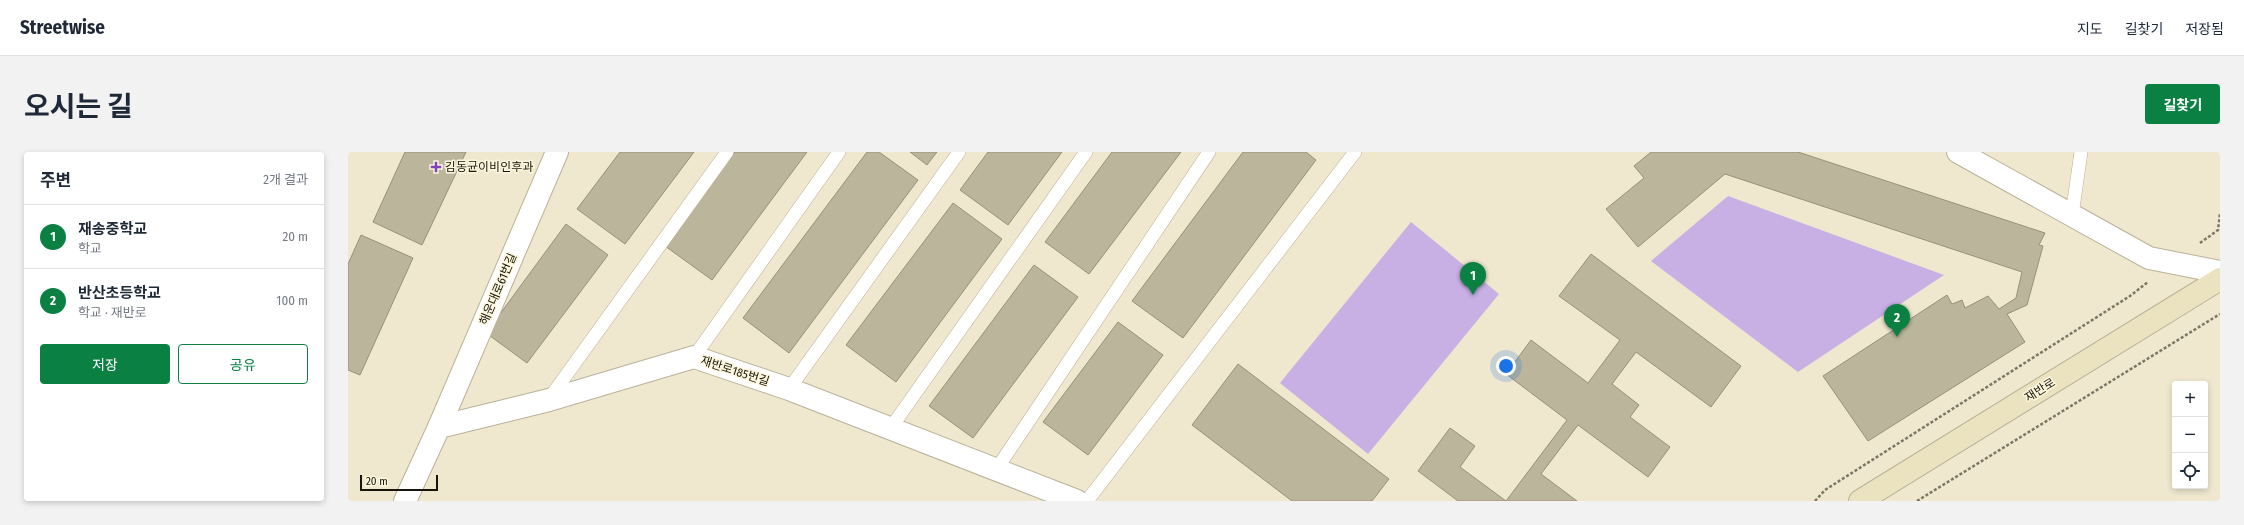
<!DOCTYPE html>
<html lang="ko">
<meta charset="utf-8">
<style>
body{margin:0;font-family:"Fira Sans Condensed","Noto Sans KR",sans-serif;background:#f2f2f3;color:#1f2937}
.controls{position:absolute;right:12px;bottom:12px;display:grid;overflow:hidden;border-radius:4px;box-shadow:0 2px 6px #0003}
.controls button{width:36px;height:36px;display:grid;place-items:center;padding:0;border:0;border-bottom:1px solid #e0e1e3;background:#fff;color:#1f2937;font:20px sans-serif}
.scale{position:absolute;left:12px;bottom:10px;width:78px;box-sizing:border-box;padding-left:4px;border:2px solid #17150b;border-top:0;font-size:11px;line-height:14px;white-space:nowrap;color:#17150b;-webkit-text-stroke:3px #fcf6dc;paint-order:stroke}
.you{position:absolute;left:1158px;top:214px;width:14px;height:14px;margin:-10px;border:3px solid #fff;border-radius:50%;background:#1a73e8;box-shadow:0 0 0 6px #1a73e833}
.badge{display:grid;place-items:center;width:26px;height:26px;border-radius:50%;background:#0b8043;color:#fff;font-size:13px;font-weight:700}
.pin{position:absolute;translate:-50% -33px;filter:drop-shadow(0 1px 2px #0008)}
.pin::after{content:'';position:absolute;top:21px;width:14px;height:12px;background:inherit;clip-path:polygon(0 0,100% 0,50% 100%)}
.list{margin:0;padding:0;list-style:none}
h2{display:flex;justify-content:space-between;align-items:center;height:52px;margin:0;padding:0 16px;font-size:17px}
h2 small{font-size:13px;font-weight:400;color:#747a83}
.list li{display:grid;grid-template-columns:26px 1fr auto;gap:12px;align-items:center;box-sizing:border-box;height:64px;padding:0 16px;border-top:1px solid #e0e1e3}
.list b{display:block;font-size:15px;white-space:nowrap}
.list p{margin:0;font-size:13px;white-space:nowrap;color:#747a83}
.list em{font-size:13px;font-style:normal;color:#747a83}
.actions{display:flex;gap:8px;padding:12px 16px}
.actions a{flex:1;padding:9px 0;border:1px solid #0b8043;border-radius:4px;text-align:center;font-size:14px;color:#0b8043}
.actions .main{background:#0b8043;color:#fff}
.icon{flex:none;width:22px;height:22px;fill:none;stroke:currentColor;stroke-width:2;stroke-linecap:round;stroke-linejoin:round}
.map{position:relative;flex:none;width:1872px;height:349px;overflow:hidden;border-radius:4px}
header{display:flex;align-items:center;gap:24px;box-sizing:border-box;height:56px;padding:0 20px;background:#fff;border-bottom:1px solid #e0e1e3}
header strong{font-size:19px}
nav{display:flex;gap:22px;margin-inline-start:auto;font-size:14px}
.intro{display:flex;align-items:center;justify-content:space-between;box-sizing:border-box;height:96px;padding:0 24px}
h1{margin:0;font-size:28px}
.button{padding:10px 18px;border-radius:4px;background:#0b8043;color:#fff;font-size:14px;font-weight:700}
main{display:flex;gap:24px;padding:0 24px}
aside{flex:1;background:#fff;border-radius:4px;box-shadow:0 2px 6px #0003}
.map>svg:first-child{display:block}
</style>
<header>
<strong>Streetwise</strong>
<nav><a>지도</a><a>길찾기</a><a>저장됨</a></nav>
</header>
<div class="intro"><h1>오시는 길</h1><a class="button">길찾기</a></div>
<main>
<aside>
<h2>주변<small>2개 결과</small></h2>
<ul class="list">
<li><span class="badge">1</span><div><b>재송중학교</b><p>학교</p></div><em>20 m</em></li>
<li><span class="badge">2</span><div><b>반산초등학교</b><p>학교 · 재반로</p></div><em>100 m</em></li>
</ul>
<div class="actions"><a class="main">저장</a><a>공유</a></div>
</aside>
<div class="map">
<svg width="1872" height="349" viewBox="0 0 1872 349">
<rect width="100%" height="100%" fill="#efe8cf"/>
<g fill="#c8b0e5">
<path d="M 1380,44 L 1596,123 L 1450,220 L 1303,109 Z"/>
<path d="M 1063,70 L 1151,142 L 1020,302 L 932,231 Z"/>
</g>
<g fill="#bbb59c" stroke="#979179">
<path d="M 57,0 L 118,0 L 74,93 L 25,70 Z"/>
<path d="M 272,0 L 346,0 L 277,92 L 229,57 Z"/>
<path d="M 387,0 L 459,0 L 364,128 L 317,94 Z"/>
<path d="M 519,0 L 531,0 L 570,28 L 441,201 L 395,166 Z"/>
<path d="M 562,0 L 589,0 L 579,13 Z"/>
<path d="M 640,0 L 714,0 L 660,73 L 612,38 Z"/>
<path d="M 764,0 L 833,0 L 741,122 L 697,90 Z"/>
<path d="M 895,0 L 958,0 L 968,8 L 835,186 L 784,149 Z"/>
<path d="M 1303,0 L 1450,0 L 1697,81 L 1691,93 L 1695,94 L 1679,153 L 1659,162 L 1677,190 L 1520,289 L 1475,224 L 1599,143 L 1604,152 L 1614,148 L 1617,156 L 1640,144 L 1651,157 L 1668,146 L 1674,120 L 1377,22 L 1290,95 L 1258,57 L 1296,26 L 1286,14 Z"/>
<path d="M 605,51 L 654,87 L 548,230 L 498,193 Z"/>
<path d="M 218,72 L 260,103 L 179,211 L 138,181 Z"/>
<path d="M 13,83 L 65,106 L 12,223 L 0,218 L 0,112 Z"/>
<path d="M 1243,102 L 1393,214 L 1363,255 L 1288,200 L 1264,232 L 1291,253 L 1282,265 L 1322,295 L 1300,325 L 1230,273 L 1193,322 L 1229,349 L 1158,349 L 1219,268 L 1158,222 L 1183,188 L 1240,231 L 1272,188 L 1211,144 Z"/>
<path d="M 686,113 L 730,145 L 625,286 L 581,254 Z"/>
<path d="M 770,170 L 815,203 L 740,303 L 695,270 Z"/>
<path d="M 890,212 L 1041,327 L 1024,349 L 944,349 L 844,273 Z"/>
<path d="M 1102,276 L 1127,294 L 1112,315 L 1158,349 L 1110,349 L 1070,319 Z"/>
</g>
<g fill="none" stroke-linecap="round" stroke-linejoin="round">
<defs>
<g id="lane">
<path d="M 1724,63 L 1733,0"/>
<path d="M 346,205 L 491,0"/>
<path d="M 441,237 L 611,0"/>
<path d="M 201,247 L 379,0"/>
<path d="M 542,277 L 738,0"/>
<path d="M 648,318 L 861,0"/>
<path d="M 739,349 L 1007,0"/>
</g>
<g id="street">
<path d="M 1610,0 L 1801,106 L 1872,120"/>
<path d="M 91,275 L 209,0"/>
<path d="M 57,349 L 91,275 L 201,248 L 346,205 L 441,237 L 729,349"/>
</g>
<path id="secondary" d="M 1512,349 L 1872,127"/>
</defs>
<use href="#lane" stroke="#b8b299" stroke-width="14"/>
<use href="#street" stroke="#b8b299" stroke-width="24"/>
<use href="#secondary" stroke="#b8b299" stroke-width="24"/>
<g stroke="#7b7766" stroke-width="2.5" stroke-dasharray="3 2" stroke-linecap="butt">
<path d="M 1852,91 L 1870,78 L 1872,61"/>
<path d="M 1467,349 L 1477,338 L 1782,144 L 1800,130"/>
<path d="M 1569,349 L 1872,162"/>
</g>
<use href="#lane" stroke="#fff" stroke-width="13"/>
<use href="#street" stroke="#fff" stroke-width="22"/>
<use href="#secondary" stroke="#ebe3c0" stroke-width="22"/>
</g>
<path fill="#8043b9" stroke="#fcf6dc" stroke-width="1.5" d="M86 9h4v4h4v4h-4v4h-4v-4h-4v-4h4z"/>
<g text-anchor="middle" stroke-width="3" stroke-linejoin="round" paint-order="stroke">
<g font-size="12" fill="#17150b" stroke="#fcf6dc" text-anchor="start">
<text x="97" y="19">김동균이비인후과</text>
</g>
<g font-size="12" fill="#17150b" stroke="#fcf6dc">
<text transform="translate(150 137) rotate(-67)" y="4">해운대로61번길</text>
<text transform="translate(387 219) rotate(18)" y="4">재반로185번길</text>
<text transform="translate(1692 238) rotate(-32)" y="4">재반로</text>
</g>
</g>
</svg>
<div class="controls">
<button>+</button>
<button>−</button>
<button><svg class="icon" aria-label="locate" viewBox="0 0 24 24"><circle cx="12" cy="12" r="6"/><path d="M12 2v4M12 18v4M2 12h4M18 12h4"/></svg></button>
</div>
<div class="scale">20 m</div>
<div class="you"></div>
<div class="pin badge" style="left:1125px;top:143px">1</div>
<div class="pin badge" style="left:1549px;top:185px">2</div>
</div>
</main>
